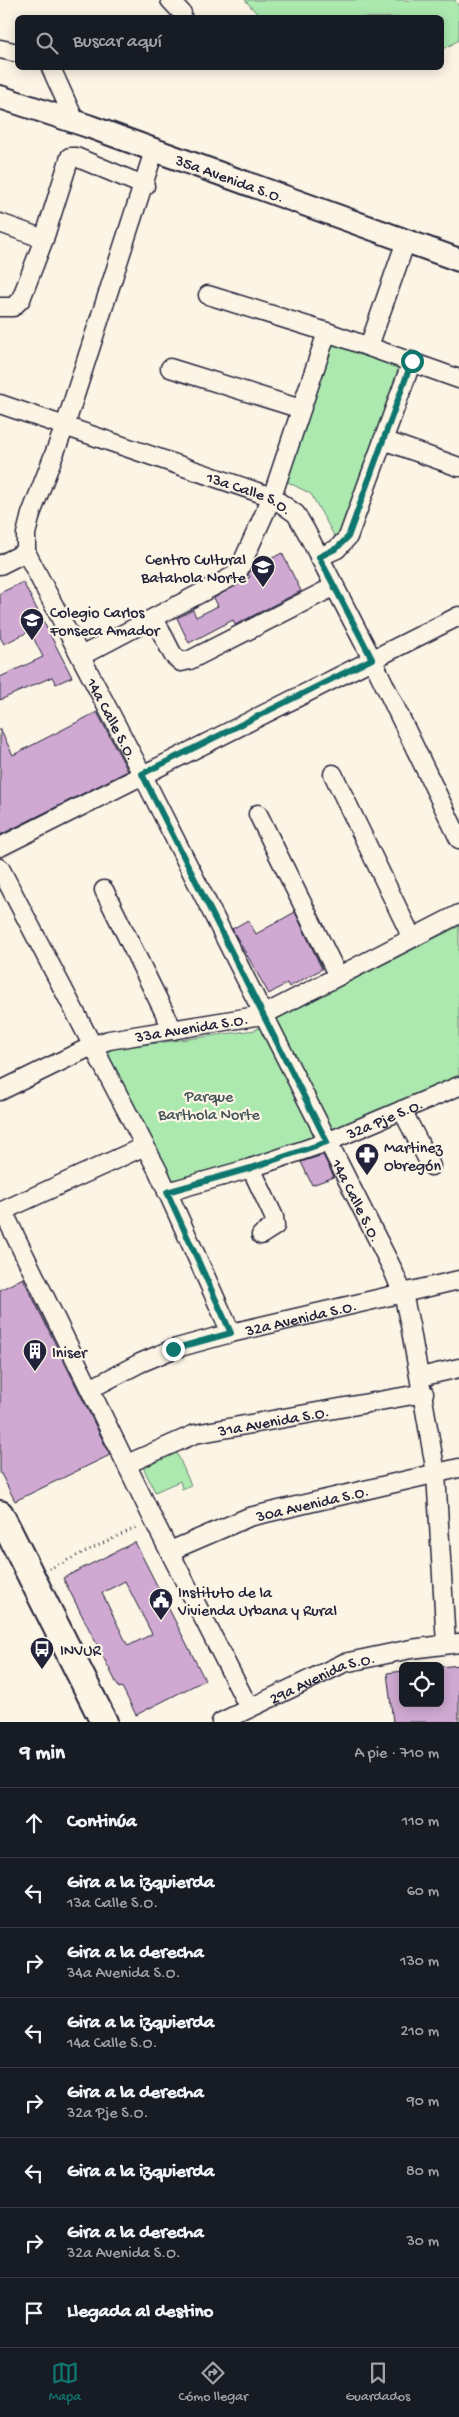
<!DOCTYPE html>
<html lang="es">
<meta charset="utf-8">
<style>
body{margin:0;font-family:"Gochi Hand",sans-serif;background:#20242c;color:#f1f3f6}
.controls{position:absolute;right:15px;bottom:15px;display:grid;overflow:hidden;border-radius:8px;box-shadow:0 2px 12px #0003}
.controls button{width:45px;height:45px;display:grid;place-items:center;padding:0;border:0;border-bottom:1px solid #363941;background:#171b24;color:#f1f3f6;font:25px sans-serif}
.stop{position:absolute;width:15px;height:15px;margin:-11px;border:4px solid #0f766e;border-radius:50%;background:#fff}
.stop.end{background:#0f766e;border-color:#fff;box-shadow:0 1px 5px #0008}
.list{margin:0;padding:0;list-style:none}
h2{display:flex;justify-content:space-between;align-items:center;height:65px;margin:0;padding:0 20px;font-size:21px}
h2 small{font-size:16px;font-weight:400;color:#9ea1a6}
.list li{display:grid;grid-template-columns:32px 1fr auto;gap:15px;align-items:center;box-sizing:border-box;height:70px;padding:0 20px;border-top:1px solid #363941}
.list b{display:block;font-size:19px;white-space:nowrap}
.list p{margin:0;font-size:16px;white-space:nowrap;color:#9ea1a6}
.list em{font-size:16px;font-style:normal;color:#9ea1a6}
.icon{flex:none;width:28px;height:28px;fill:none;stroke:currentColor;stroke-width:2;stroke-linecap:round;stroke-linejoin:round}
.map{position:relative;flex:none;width:459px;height:1722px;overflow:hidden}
.search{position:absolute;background:#171b24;box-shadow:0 2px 12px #0003;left:15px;right:15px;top:15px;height:55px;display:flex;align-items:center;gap:12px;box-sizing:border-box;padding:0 18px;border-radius:8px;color:#9ea1a6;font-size:19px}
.sheet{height:625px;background:#171b24}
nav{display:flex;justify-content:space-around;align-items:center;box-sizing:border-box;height:70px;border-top:1px solid #363941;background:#171b24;font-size:14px;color:#9ea1a6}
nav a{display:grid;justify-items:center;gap:2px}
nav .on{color:#0f766e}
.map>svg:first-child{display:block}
</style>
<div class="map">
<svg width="459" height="1722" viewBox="0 0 459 1722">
<rect width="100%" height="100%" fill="#fcf5e5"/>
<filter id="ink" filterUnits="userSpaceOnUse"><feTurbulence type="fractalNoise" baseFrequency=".02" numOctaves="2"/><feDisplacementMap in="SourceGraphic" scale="10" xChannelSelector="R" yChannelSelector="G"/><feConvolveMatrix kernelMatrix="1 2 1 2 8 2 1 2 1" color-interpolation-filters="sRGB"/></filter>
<g filter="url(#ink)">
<g fill="#ace9af" stroke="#678675">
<path d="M 245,0 L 455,0 L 459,7 L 459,40 L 442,50 L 442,18 L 260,17 Z"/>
<path d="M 327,332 L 412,361 L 348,537 L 336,539 L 311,494 L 278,477 Z"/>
<path d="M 459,926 L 459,1078 L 298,1147 L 173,1184 L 108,1064 L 105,1050 L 255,1030 Z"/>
<path d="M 176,1451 L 191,1485 L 182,1489 L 180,1481 L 155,1492 L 143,1467 Z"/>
</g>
<g fill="#cfa9d1" stroke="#22223b" fill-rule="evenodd">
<path d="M 282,553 L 301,591 L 235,625 L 233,620 L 189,643 L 177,618 L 193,610 L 196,617 L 218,606 L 214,598 L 250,577 L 248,574 L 251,569 Z"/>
<path d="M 23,582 L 72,677 L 56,684 L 52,677 L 0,700 L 0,677 L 43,657 L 30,631 L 4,644 L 0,637 L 0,593 Z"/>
<path d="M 97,712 L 128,771 L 0,835 L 0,729 L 13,755 Z"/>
<path d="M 295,912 L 322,969 L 289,987 L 287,983 L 269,994 L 232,929 L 248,920 L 256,934 Z"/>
<path d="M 323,1155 L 334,1177 L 312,1185 L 301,1162 Z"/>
<path d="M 23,1278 L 110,1455 L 15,1501 L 0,1472 L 0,1290 Z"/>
<path d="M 135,1542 L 205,1680 L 136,1715 L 122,1687 L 119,1688 L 63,1578 ZM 125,1581 L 152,1634 L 128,1646 L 102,1593 Z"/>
<path d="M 459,1665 L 459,1722 L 393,1722 L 387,1673 L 403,1671 L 403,1703 L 440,1703 L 440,1667 Z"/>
</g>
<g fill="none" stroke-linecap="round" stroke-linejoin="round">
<defs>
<g id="minor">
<path d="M 170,0 L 182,13"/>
<path d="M 0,49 L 18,53"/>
<path d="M 51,68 L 75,121"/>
<path d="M 0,223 L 44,239"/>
<path d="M 208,295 L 327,332 L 459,379"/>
<path d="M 0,307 L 13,307 L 21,299 L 44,239 L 70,157 L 76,157 L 145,186"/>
<path d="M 369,346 L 406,241"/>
<path d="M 170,368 L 301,409"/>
<path id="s1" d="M 0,404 L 272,497 L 296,514 L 306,531 L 372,659 L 459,839"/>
<path d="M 383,440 L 459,467"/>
<path id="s2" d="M 26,552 L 142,774 L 392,1268 L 403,1294 L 410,1325 L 436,1473 L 446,1644"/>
<path d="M 319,557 L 337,549 L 348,537 L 412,361"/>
<path d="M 0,565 L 26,552 L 26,534 L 31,514 L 65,426 L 154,151"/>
<path d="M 154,618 L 173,655 L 181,662 L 190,660 L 335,586"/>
<path d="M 81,656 L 237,574 L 272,497 L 327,332"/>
<path d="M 333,774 L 412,938"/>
<path d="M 258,814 L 338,976"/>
<path d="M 0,847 L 459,616"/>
<path d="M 0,868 L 158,1171 L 231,1333"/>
<path d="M 104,890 L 173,1030"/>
<path id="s3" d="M 0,1091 L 92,1046 L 109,1040 L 263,1015 L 459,914"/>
<path d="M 402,1110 L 431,1166"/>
<path d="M 251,1168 L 274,1217 L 275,1226 L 261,1235"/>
<path id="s4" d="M 167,1192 L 251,1168 L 327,1142 L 459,1086"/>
<path d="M 3,1211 L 153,1519 L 249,1708"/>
<path d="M 0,1212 L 145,1146"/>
<path d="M 420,1377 L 459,1368"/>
<path id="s5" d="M 90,1389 L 140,1363 L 173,1349 L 231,1333 L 459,1280"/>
<path id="s6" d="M 127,1464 L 195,1434 L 424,1393"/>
<path id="s7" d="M 170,1551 L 249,1517 L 459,1468"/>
<path id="s8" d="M 221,1722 L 344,1663 L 411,1649 L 459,1643"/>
</g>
<g id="major">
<path id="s9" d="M 0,97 L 88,126 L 459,260"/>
</g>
<path id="highway" d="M 0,1514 L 104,1722"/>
</defs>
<use href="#minor" stroke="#22223b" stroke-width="21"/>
<use href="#major" stroke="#22223b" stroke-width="26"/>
<use href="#highway" stroke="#22223b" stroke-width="30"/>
<path stroke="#22223b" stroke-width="2.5" stroke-dasharray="1 4" stroke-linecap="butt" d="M 49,1569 L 139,1526"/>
<use href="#minor" stroke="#fcf5e5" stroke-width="18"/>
<use href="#major" stroke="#fcf5e5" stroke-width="22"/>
<use href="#highway" stroke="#fcf5e5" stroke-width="26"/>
</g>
</g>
<g fill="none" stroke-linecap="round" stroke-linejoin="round" filter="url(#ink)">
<path stroke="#0f766e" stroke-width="6" d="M 173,1349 L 231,1333 L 167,1192 L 251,1168 L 327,1142 L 142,774 L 372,659 L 319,557 L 337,548 L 348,537 L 412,361"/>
</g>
<defs>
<symbol id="school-pin" viewBox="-11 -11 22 30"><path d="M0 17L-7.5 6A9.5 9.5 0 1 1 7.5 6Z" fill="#22223b" stroke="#fcf5e5"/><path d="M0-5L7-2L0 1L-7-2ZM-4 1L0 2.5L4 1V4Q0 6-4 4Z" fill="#fff"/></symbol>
<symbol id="pharmacy-pin" viewBox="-11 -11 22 30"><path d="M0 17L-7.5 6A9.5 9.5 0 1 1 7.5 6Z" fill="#22223b" stroke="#fcf5e5"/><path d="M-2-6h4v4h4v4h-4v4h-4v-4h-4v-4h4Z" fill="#fff"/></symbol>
<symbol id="building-pin" viewBox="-11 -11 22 30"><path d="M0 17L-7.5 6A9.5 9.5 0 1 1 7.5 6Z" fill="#22223b" stroke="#fcf5e5"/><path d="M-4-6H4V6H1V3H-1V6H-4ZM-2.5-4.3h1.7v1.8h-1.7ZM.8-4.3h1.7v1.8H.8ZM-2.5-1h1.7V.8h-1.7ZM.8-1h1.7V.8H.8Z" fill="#fff"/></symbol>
<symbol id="civic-pin" viewBox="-11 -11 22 30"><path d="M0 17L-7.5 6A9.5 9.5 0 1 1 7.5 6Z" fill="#22223b" stroke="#fcf5e5"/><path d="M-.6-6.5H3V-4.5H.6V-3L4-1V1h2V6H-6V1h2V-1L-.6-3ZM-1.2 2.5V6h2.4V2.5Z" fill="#fff"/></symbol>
<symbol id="bus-pin" viewBox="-11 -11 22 30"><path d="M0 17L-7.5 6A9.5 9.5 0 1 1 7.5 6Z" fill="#22223b" stroke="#fcf5e5"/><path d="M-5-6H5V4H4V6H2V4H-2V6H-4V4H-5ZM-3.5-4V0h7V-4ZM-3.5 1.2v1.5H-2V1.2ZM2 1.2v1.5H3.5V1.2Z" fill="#fff"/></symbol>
</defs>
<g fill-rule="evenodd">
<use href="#school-pin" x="249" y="553" width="28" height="38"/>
<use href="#school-pin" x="18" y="606" width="28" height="38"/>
<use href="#pharmacy-pin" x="353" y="1141" width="28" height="38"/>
<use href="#building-pin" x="21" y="1337" width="28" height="38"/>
<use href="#civic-pin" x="147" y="1586" width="28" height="38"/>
<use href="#bus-pin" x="28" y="1635" width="28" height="38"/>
</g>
<g text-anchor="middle" stroke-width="4.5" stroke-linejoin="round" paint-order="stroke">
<g font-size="16" fill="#22223b" stroke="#fcf5e5">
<text dy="6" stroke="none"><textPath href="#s9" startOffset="244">35a Avenida S.O.</textPath></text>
<text dy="6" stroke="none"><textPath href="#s1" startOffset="265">13a Calle S.O.</textPath></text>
<text dy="6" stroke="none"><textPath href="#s2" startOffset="188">14a Calle S.O.</textPath></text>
<text dy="6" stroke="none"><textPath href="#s3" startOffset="204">33a Avenida S.O.</textPath></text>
<text dy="6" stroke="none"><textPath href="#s4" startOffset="230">32a Pje S.O.</textPath></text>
<text dy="6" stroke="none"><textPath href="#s2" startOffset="728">14a Calle S.O.</textPath></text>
<text dy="6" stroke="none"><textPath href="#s5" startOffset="224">32a Avenida S.O.</textPath></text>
<text dy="6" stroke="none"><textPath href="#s6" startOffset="154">31a Avenida S.O.</textPath></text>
<text dy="6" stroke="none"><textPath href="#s7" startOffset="151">30a Avenida S.O.</textPath></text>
<text dy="6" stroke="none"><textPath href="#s8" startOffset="111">29a Avenida S.O.</textPath></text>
</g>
<g font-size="16" fill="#22223b" stroke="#fcf5e5" text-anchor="start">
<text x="246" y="564" text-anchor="end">Centro Cultural<tspan x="246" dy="18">Batahola Norte</tspan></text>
<text x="50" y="617">Colegio Carlos<tspan x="50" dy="18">Fonseca Amador</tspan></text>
<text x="384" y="1152">Martinez<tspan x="384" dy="18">Obregón</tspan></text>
<text x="52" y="1357">Iniser</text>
<text x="178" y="1597">Instituto de la<tspan x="178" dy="18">Vivienda Urbana y Rural</tspan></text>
<text x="60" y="1655">INVUR</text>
</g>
<g font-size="16" fill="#445458" stroke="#fcf5e5">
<text x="209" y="1101">Parque<tspan x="209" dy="18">Barthola Norte</tspan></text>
</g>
</g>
</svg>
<div class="controls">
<button><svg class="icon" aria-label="locate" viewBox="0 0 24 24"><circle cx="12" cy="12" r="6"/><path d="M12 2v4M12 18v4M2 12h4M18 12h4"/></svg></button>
</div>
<div class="stop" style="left:412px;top:361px"></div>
<div class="stop end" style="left:173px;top:1349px"></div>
<div class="search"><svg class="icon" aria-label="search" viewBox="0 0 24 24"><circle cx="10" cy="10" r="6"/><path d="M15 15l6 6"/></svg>Buscar aquí</div>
</div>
<section class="sheet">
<h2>9 min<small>A pie · 710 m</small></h2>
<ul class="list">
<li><svg class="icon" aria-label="ahead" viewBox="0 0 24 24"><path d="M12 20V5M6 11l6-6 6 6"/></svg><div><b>Continúa</b></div><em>110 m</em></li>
<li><svg class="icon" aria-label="left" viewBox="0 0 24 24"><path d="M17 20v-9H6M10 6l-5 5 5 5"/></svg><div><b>Gira a la izquierda</b><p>13a Calle S.O.</p></div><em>60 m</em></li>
<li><svg class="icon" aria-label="right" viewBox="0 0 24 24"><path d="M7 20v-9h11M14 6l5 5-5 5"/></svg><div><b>Gira a la derecha</b><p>34a Avenida S.O.</p></div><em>130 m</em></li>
<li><svg class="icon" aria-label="left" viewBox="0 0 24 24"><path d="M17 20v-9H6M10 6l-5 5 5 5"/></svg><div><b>Gira a la izquierda</b><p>14a Calle S.O.</p></div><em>210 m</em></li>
<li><svg class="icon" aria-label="right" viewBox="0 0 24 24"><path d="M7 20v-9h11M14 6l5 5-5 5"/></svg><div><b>Gira a la derecha</b><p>32a Pje S.O.</p></div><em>90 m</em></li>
<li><svg class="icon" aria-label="left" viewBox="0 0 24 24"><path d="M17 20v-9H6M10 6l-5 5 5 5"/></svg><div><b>Gira a la izquierda</b></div><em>80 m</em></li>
<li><svg class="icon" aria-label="right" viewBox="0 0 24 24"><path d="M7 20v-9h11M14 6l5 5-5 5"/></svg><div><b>Gira a la derecha</b><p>32a Avenida S.O.</p></div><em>30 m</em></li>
<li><svg class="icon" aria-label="arrive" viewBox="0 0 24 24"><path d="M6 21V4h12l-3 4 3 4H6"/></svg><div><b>Llegada al destino</b></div></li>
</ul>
</section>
<nav>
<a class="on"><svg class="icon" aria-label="map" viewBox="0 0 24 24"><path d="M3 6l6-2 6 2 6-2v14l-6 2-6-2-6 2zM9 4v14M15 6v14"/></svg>Mapa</a>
<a><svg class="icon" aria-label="directions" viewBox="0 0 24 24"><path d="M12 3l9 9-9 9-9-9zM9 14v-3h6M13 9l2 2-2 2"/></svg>Cómo llegar</a>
<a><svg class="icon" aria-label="saved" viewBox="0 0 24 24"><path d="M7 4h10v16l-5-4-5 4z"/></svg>Guardados</a>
</nav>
